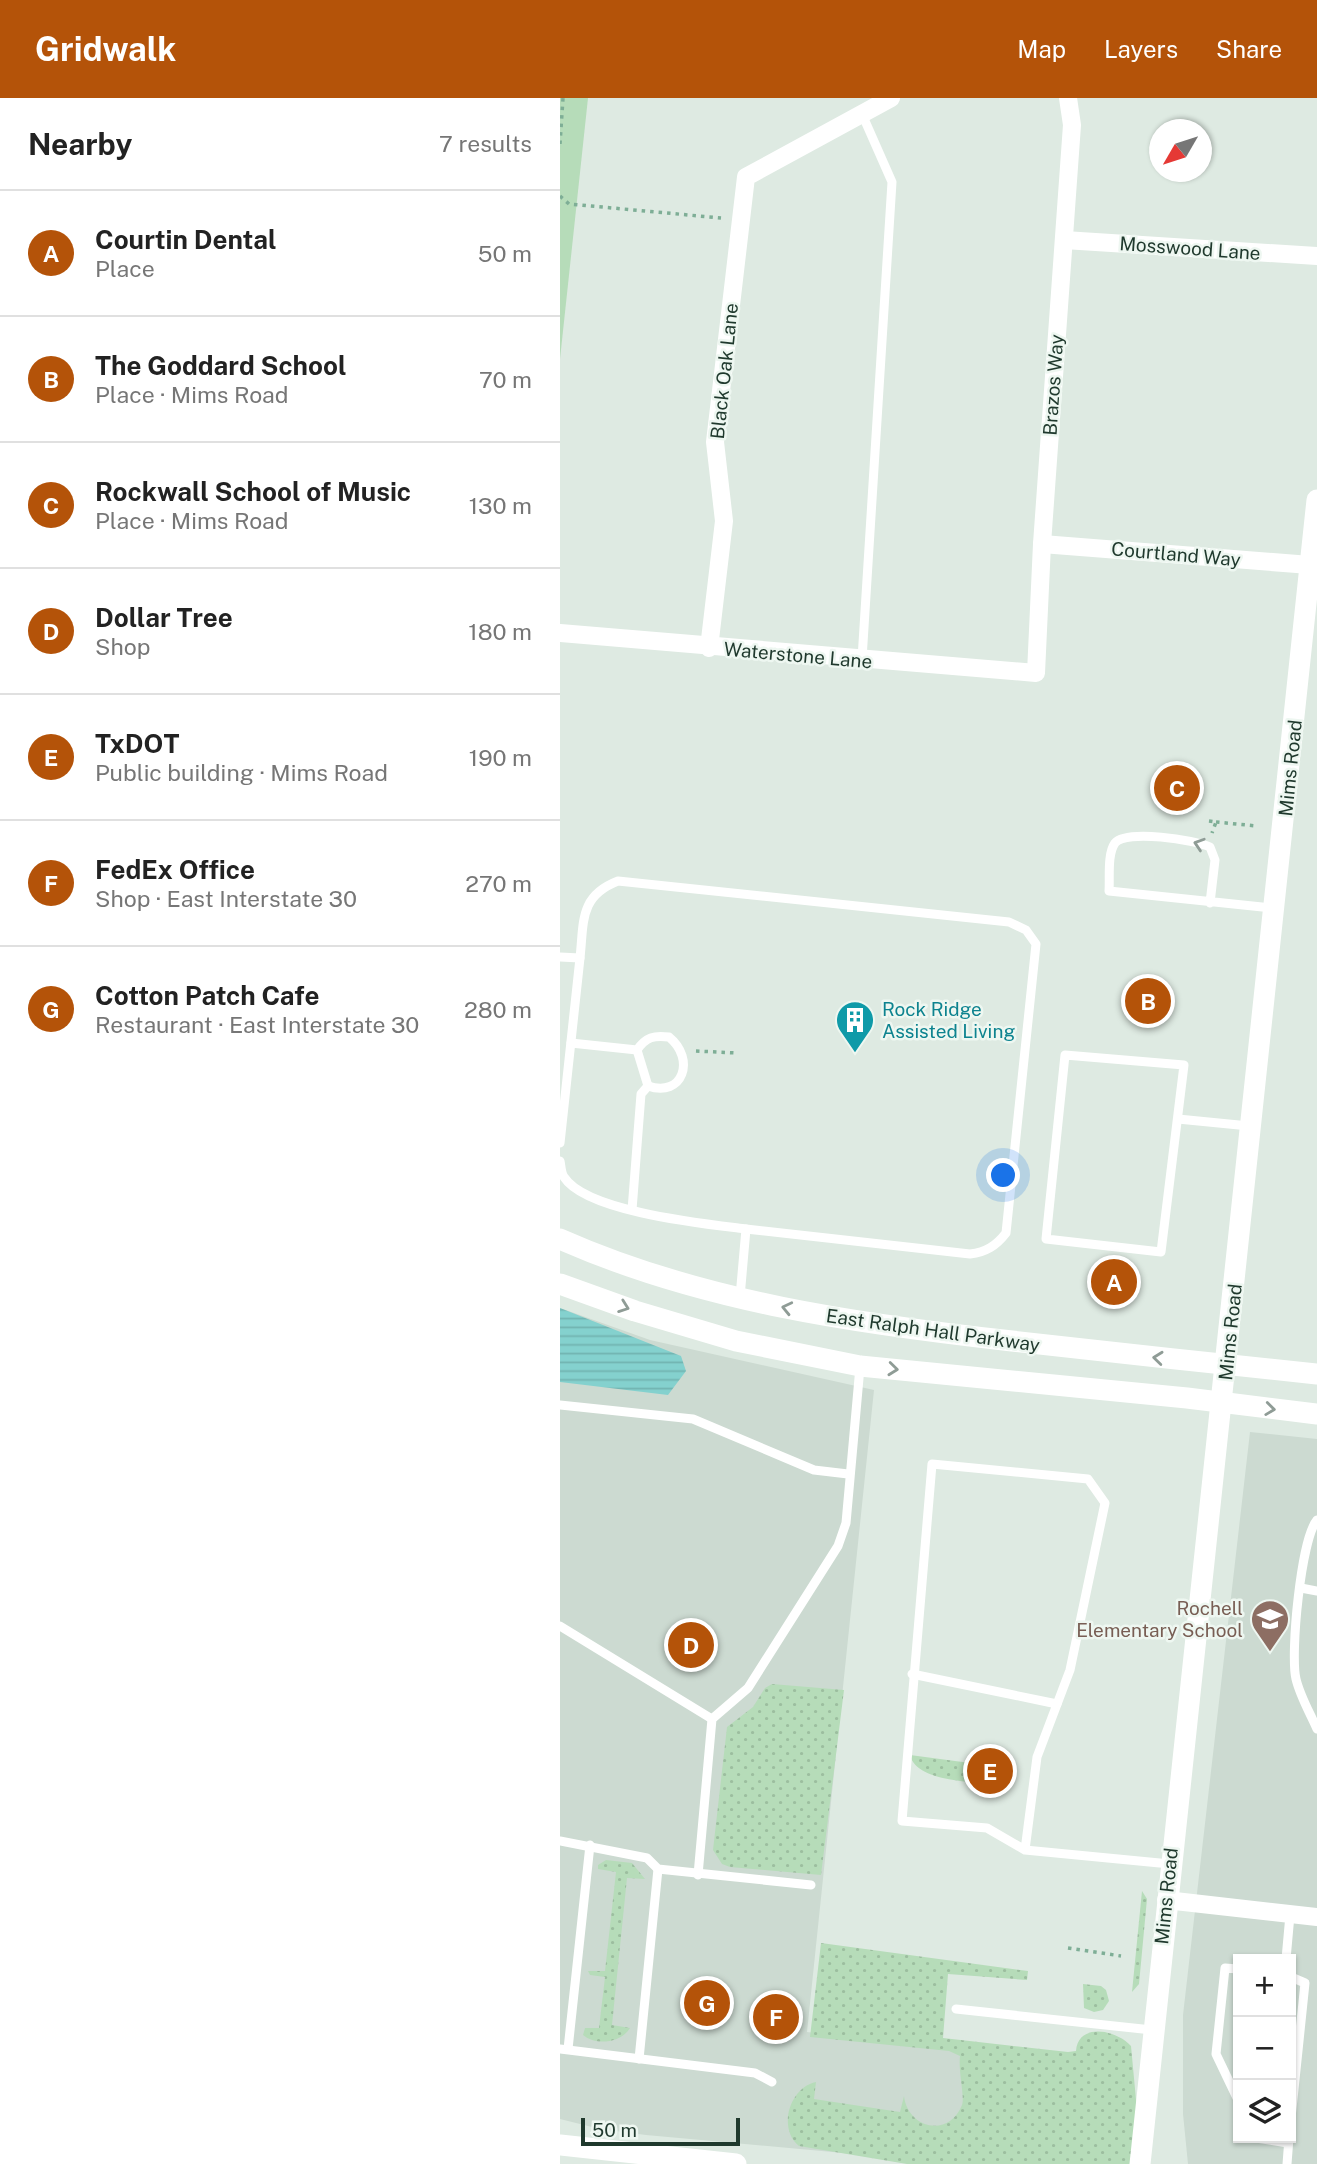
<!DOCTYPE html>
<meta charset="utf-8">
<style>
body{margin:0;font-family:"Public Sans",sans-serif;background:#f2f2f2;color:#222}
.controls{position:absolute;right:21px;bottom:21px;display:grid;overflow:hidden;border-radius:0px;box-shadow:0 2px 5px #0004}
.controls button{width:63px;height:63px;display:grid;place-items:center;padding:0;border:0;border-bottom:2px solid #e0e0e0;background:#fff;color:#222;font:35px sans-serif}
.compass{position:absolute;left:589px;top:21px;width:63px;height:63px;border-radius:50%;background:#fff;box-shadow:0 2px 5px #0004;rotate:231deg}
.scale{position:absolute;left:21px;bottom:18px;width:159px;box-sizing:border-box;padding-left:7px;border:4px solid #1f392d;border-top:0;font-size:19px;line-height:24px;white-space:nowrap;color:#1f392d;-webkit-text-stroke:5px #eef7f1;paint-order:stroke}
.you{position:absolute;left:444px;top:1078px;width:24px;height:24px;margin:-18px;border:5px solid #fff;border-radius:50%;background:#1a73e8;box-shadow:0 0 0 10px #1a73e833}
.badge{display:grid;place-items:center;width:46px;height:46px;border-radius:50%;background:#b45309;color:#fff;font-size:23px;font-weight:700}
.pin{position:absolute;translate:-50% -50%;border:4px solid #fff;box-shadow:0 2px 7px #0006}
.list{margin:0;padding:0;list-style:none}
h2{display:flex;justify-content:space-between;align-items:center;height:91px;margin:0;padding:0 28px;font-size:30px}
h2 small{font-size:23px;font-weight:400;color:#767676}
.list li{display:grid;grid-template-columns:46px 1fr auto;gap:21px;align-items:center;box-sizing:border-box;height:126px;padding:0 28px;border-top:2px solid #e0e0e0}
.list b{display:block;font-size:26px;white-space:nowrap}
.list p{margin:0;font-size:23px;white-space:nowrap;color:#767676}
.list em{font-size:23px;font-style:normal;color:#767676}
.icon{flex:none;width:38px;height:38px;fill:none;stroke:currentColor;stroke-width:2;stroke-linecap:round;stroke-linejoin:round}
.map{position:relative;flex:none;width:757px;height:2066px;overflow:hidden}
header{display:flex;align-items:center;gap:42px;box-sizing:border-box;height:98px;padding:0 35px;background:#b45309;color:#fff}
header strong{font-size:33px}
nav{display:flex;gap:38px;margin-inline-start:auto;font-size:24px}
main{display:flex}
aside{flex:1;background:#fff}
.map>svg:first-child{display:block}
</style>
<header>
<strong>Gridwalk</strong>
<nav><a>Map</a><a>Layers</a><a>Share</a></nav>
</header>
<main>
<aside>
<h2>Nearby<small>7 results</small></h2>
<ul class="list">
<li><span class="badge">A</span><div><b>Courtin Dental</b><p>Place</p></div><em>50 m</em></li>
<li><span class="badge">B</span><div><b>The Goddard School</b><p>Place · Mims Road</p></div><em>70 m</em></li>
<li><span class="badge">C</span><div><b>Rockwall School of Music</b><p>Place · Mims Road</p></div><em>130 m</em></li>
<li><span class="badge">D</span><div><b>Dollar Tree</b><p>Shop</p></div><em>180 m</em></li>
<li><span class="badge">E</span><div><b>TxDOT</b><p>Public building · Mims Road</p></div><em>190 m</em></li>
<li><span class="badge">F</span><div><b>FedEx Office</b><p>Shop · East Interstate 30</p></div><em>270 m</em></li>
<li><span class="badge">G</span><div><b>Cotton Patch Cafe</b><p>Restaurant · East Interstate 30</p></div><em>280 m</em></li>
</ul>
</aside>
<div class="map">
<svg width="757" height="2066" viewBox="0 0 757 2066">
<defs>
<pattern id="grass-dots" width="8" height="8" patternUnits="userSpaceOnUse" patternTransform="scale(1.75)"><rect width="8" height="8" fill="#b6dcb9"/><path d="M2 2h.1M6 6h.1" fill="none" stroke="#9cbe9f" stroke-width="1.8" stroke-linecap="round"/></pattern>
<pattern id="water-rules" width="6" height="5" patternUnits="userSpaceOnUse" patternTransform="scale(1.75)"><rect width="6" height="5" fill="#84d1ce"/><path d="M0 2.5h6" fill="none" stroke="#72b4b1"/></pattern>
</defs>
<rect width="100%" height="100%" fill="#deeae2"/>
<g fill="#ccdad1" fill-rule="evenodd">
<path d="M 0,1210 L 90,1242 L 314,1292 L 247,1934 L 418,1954 L 403,2066 L 86,2037 L 40,2031 L 0,2021 Z"/>
<path d="M 690,1334 L 757,1341 L 757,2066 L 628,2066 L 623,2016 L 623,1917 ZM 678,1861 L 731,1861 L 731,2040 L 678,2040 Z"/>
</g>
<g fill="url(#grass-dots)">
<path d="M 212,1586 L 284,1592 L 261,1777 L 170,1769 L 162,1766 L 153,1752 L 167,1629 L 193,1609 L 205,1590 Z"/>
<path d="M 350,1657 L 455,1671 L 453,1687 C 426,1684 357,1687 350,1657 Z"/>
<path d="M 46,1762 L 72,1765 L 85,1781 L 67,1780 L 52,1927 L 70,1930 C 61,1945 36,1948 23,1937 L 25,1930 L 39,1930 L 45,1879 L 30,1877 L 28,1873 L 45,1873 L 56,1774 L 38,1771 L 38,1767 Z"/>
<path d="M 582,1793 L 587,1801 L 579,1886 L 572,1894 Z"/>
<path d="M 261,1845 L 468,1873 L 467,1882 L 388,1876 L 383,1940 L 508,1954 L 516,1953 C 518,1924 557,1932 571,1948 L 582,2066 L 347,2066 L 239,2048 C 217,2030 230,1989 256,1984 L 254,2001 L 340,2014 L 344,1998 C 348,2031 389,2040 402,2007 C 405,1999 398,1973 400,1958 L 389,1953 L 250,1939 Z"/>
<path d="M 523,1886 L 541,1888 L 546,1892 L 549,1903 L 543,1912 L 534,1914 L 524,1910 Z"/>
</g>
<path fill="#b6dcb9" d="M 0,0 L 28,0 L 0,261 Z"/>
<path fill="url(#water-rules)" d="M 0,1210 L 121,1258 L 126,1273 L 108,1297 L 0,1284 Z"/>
<g fill="none" stroke-linecap="round" stroke-linejoin="round">
<g stroke="#7eae96" stroke-width="3.5" stroke-dasharray="3.5 5" stroke-linecap="butt">
<path d="M 0,46 L 3,0"/>
<path d="M 0,98 L 9,106 L 161,120"/>
<path d="M 649,723 L 656,724 L 652,735"/>
<path d="M 656,724 L 697,728"/>
<path d="M 136,953 L 176,955"/>
<path d="M 508,1850 L 561,1858"/>
</g>
<g stroke="#fff" stroke-width="9">
<path d="M 302,561 L 332,84 L 302,16"/>
<path d="M 650,805 L 655,762 L 650,749 C 635,742 566,731 555,745 C 547,756 550,780 549,793 L 712,810"/>
<path d="M 0,859 L 20,860 C 24,824 19,798 58,783 L 449,824 L 466,832 L 476,846 L 446,1135 C 436,1148 426,1154 410,1156 L 186,1131 L 180,1199"/>
<path d="M 11,945 L 77,952 C 86,939 94,937 109,939 C 136,961 123,1000 88,988"/>
<path d="M 505,957 L 624,967 L 601,1154 L 486,1141 Z"/>
<path d="M 618,1021 L 689,1028"/>
<path d="M 0,1045 L 20,860"/>
<path d="M 0,1063 C 1,1067 1,1075 4,1079 C 26,1114 146,1126 186,1131"/>
<path d="M 72,1112 L 81,996 L 88,988 L 77,952"/>
<path d="M 0,1307 L 133,1321 L 254,1372 L 288,1376"/>
<path d="M 757,1422 C 741,1441 730,1556 736,1581 C 740,1598 750,1615 757,1631"/>
<path d="M 741,1490 L 757,1493"/>
<path d="M 0,1528 L 152,1621"/>
<path d="M 352,1576 L 497,1606"/>
<path d="M 0,1743 L 87,1760 L 98,1771 L 251,1787"/>
<path d="M 465,1752 L 477,1659 L 510,1572 L 545,1405 L 528,1381 L 372,1366 L 342,1723 L 427,1730 L 465,1752 L 610,1766"/>
<path d="M 138,1777 L 152,1621 L 188,1590 L 278,1448 L 286,1425 L 300,1269"/>
<path d="M 726,1861 L 730,1817"/>
<path d="M 678,1871 L 665,1870 L 656,1956 L 678,2002"/>
<path d="M 731,1879 L 745,1885 L 731,2020"/>
<path d="M 396,1911 L 592,1932"/>
<path d="M 0,1951 L 195,1975 L 212,1984"/>
<path d="M 8,1951 L 30,1747"/>
<path d="M 79,1961 L 98,1771"/>
<path d="M 696,2040 L 728,2045"/>
<path d="M 727,2066 L 729,2040"/>
</g>
<g stroke="#fff" stroke-width="18">
<path d="M 504,142 L 757,158"/>
<path d="M 482,446 L 750,467"/>
<path d="M 0,535 L 476,575 L 482,446 L 512,27 L 508,0"/>
<path d="M 149,550 L 164,423 L 155,344 L 186,79 L 331,0"/>
<path d="M 606,1802 L 757,1819"/>
</g>
<path stroke="#fff" stroke-width="21" d="M 580,2066 L 757,402"/>
<g stroke="#fff" stroke-width="21">
<path d="M 0,1141 C 142,1204 299,1226 452,1243 C 554,1255 655,1265 757,1276"/>
<path d="M 0,1186 L 75,1213 L 176,1243 L 300,1268 L 627,1300 L 757,1316"/>
<path d="M 0,2047 L 176,2066"/>
</g>
</g>
<defs><path id="oneway-chevron" d="M-2-3.5L2.5 0L-2 3.5" fill="none" stroke-width="1.6" stroke-linecap="round" stroke-linejoin="round" transform="scale(1.75)"/></defs>
<g stroke="#8f9c96">
<use href="#oneway-chevron" transform="translate(639 746) rotate(-162)"/>
<use href="#oneway-chevron" transform="translate(64 1209) rotate(20)"/>
<use href="#oneway-chevron" transform="translate(227 1210) rotate(-167)"/>
<use href="#oneway-chevron" transform="translate(598 1260) rotate(-174)"/>
<use href="#oneway-chevron" transform="translate(333 1271) rotate(6)"/>
<use href="#oneway-chevron" transform="translate(710 1311) rotate(7)"/>
</g>
<defs>
<symbol id="building-pin" viewBox="-11 -11 22 30"><path d="M0 17L-7.5 6A9.5 9.5 0 1 1 7.5 6Z" fill="#0f9aa8" stroke="#eef7f1"/><path d="M-4-6H4V6H1V3H-1V6H-4ZM-2.5-4.3h1.7v1.8h-1.7ZM.8-4.3h1.7v1.8H.8ZM-2.5-1h1.7V.8h-1.7ZM.8-1h1.7V.8H.8Z" fill="#fff"/></symbol>
<symbol id="school-pin" viewBox="-11 -11 22 30"><path d="M0 17L-7.5 6A9.5 9.5 0 1 1 7.5 6Z" fill="#8d6e63" stroke="#eef7f1"/><path d="M0-5L7-2L0 1L-7-2ZM-4 1L0 2.5L4 1V4Q0 6-4 4Z" fill="#fff"/></symbol>
</defs>
<g fill-rule="evenodd">
<use href="#building-pin" x="273" y="900" width="44" height="60"/>
<use href="#school-pin" x="688" y="1499" width="44" height="60"/>
</g>
<g text-anchor="middle" stroke-width="5" stroke-linejoin="round" paint-order="stroke">
<g font-size="19" fill="#1f392d" stroke="#eef7f1">
<text transform="translate(630 150) rotate(4)" y="7">Mosswood Lane</text>
<text transform="translate(164 273) rotate(-84)" y="7">Black Oak Lane</text>
<text transform="translate(493 287) rotate(-86)" y="7">Brazos Way</text>
<text transform="translate(616 456) rotate(5)" y="7">Courtland Way</text>
<text transform="translate(238 557) rotate(5)" y="7">Waterstone Lane</text>
<text transform="translate(730 670) rotate(-84)" y="7">Mims Road</text>
<text transform="translate(373 1232) rotate(8)" y="7">East Ralph Hall Parkway</text>
<text transform="translate(670 1234) rotate(-84)" y="7">Mims Road</text>
<text transform="translate(606 1798) rotate(-84)" y="7">Mims Road</text>
</g>
<g font-size="19" fill="#0d838f" stroke="#eef7f1" text-anchor="start">
<text x="322" y="918">Rock Ridge<tspan x="322" dy="22">Assisted Living</tspan></text>
</g>
<g font-size="19" fill="#785e54" stroke="#eef7f1" text-anchor="end">
<text x="683" y="1517">Rochell<tspan x="683" dy="22">Elementary School</tspan></text>
</g>
</g>
</svg>
<div class="controls">
<button>+</button>
<button>−</button>
<button><svg class="icon" aria-label="layers" viewBox="0 0 24 24"><path d="M12 4l9 5-9 5-9-5zM3 14l9 5 9-5"/></svg></button>
</div>
<svg class="compass" viewBox="-18 -18 36 36"><path d="M0-13l5 13h-10z" fill="#e53935"/><path d="M0 13l5-13h-10z" fill="#767676"/></svg>
<div class="scale">50 m</div>
<div class="you"></div>
<div class="pin badge" style="left:554px;top:1184px">A</div>
<div class="pin badge" style="left:588px;top:903px">B</div>
<div class="pin badge" style="left:617px;top:690px">C</div>
<div class="pin badge" style="left:131px;top:1547px">D</div>
<div class="pin badge" style="left:430px;top:1673px">E</div>
<div class="pin badge" style="left:216px;top:1919px">F</div>
<div class="pin badge" style="left:147px;top:1905px">G</div>
</div>
</main>
